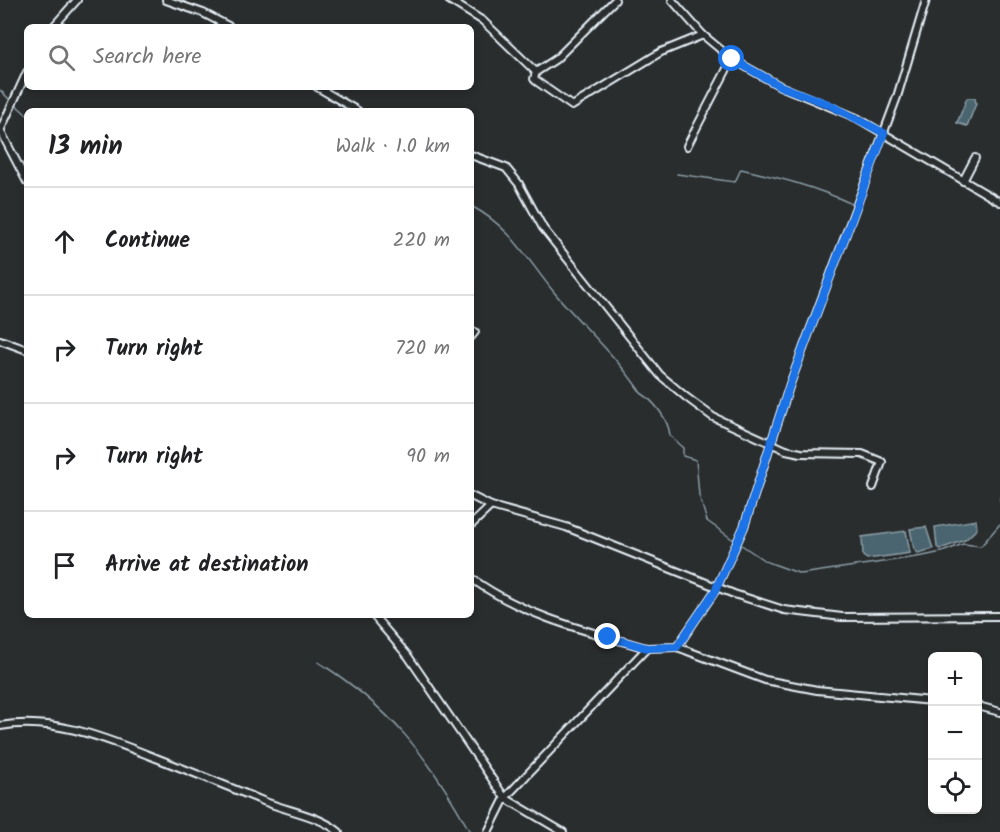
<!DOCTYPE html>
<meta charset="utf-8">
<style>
body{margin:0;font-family:Kalam,sans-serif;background:#f6f6f6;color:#202124}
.controls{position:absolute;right:18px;bottom:18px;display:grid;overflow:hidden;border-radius:9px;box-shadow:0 3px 9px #0003}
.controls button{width:54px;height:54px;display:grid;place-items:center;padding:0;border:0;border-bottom:2px solid #e0e0e0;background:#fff;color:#202124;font:30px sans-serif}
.stop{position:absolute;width:18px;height:18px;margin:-14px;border:4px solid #1a73e8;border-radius:50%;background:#fff}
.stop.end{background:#1a73e8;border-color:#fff;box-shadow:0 2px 6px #0008}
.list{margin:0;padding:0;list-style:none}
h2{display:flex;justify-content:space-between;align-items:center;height:78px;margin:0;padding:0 24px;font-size:26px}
h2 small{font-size:20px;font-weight:400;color:#757577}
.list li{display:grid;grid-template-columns:39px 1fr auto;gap:18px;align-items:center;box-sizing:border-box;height:108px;padding:0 24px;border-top:2px solid #e0e0e0}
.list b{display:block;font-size:22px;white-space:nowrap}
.list em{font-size:20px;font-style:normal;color:#757577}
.icon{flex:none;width:33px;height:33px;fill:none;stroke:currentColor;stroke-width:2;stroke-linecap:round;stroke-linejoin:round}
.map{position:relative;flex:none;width:1000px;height:832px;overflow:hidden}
.search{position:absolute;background:#fff;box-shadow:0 3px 9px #0003;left:24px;top:24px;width:450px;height:66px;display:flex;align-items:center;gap:15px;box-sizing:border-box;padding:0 21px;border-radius:9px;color:#757577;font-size:22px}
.panel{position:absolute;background:#fff;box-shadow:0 3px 9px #0003;left:24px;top:108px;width:450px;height:510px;border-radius:9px}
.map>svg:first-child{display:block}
</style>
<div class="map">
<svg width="1000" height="832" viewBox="0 0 1000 832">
<rect width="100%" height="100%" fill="#2a2d2e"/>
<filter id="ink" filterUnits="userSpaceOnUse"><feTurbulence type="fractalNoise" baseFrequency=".0167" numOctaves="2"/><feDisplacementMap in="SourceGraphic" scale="12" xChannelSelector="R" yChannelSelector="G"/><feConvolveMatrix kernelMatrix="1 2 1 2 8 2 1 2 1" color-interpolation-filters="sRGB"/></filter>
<g filter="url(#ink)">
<g fill="#4b656f" stroke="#8a9da6" stroke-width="1.5">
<path d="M 967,98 L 975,98 L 976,104 L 967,126 L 957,123 Z"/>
<path d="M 976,520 L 977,529 L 965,540 L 940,549 L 937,547 L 935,527 Z"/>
<path d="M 926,527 L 933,549 L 918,553 L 914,549 L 910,529 Z"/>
<path d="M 906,531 L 910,553 L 867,559 L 863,556 L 862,537 Z"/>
</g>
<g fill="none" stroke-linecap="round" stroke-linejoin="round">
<g stroke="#8a9da6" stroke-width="1.5">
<path d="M 0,90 L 10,100"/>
<path d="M 16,105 L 27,115"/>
<path d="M 677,174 L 735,182 L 741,169 C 780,178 816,187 852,204"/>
<path d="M 471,206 C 510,226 527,259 553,291 C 582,326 616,355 641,393 C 654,401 669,420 670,436 L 683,448 L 683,456 L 696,460 L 699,495 L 707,521 L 735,541"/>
<path d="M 1000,497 L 1000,502"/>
<path d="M 740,544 L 765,561 L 801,574 L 923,556 L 942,552 L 963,544 L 981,546 L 1000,524"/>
<path d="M 318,662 C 389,706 431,759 470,832"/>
</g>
<defs>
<g id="minor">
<path d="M 166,0 L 203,13 L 230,27"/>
<path d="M 449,0 L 483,21 L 536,72 L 556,59 L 615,0"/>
<path d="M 672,0 L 703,35 L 732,59 L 780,86 L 857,118 L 1000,202"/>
<path d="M 53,27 L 77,0"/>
<path d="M 536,72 L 534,79 L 536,81 L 572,106 L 661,52 L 703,35"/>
<path d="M 317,87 L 358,111"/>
<path d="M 0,130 L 27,182"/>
<path d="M 0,131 L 27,72"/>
<path d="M 687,146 L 732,59"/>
<path d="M 471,155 L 506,168 L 519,184 L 543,228 L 660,375 L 686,397 L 713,417 L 786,450 L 801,453 L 862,454 L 882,462 L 873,487"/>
<path d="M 963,181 L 975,158"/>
<path d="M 471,337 L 475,332"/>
<path d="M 0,340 L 27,350"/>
<path d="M 471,496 L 491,506 L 566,527 L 734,594 L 784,610 L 842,617 L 1000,616"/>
<path d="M 471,525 L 491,506"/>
<path d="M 471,578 C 523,616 586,631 647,648"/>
<path d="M 373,615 L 408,656 L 505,798 L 563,832"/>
<path d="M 677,647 L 765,680 L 817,690 L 932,701"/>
<path d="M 978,706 L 1000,712"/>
<path d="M 0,726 C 54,716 107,739 156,758 C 192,772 227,786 263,801 C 287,811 319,815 339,832"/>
<path d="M 488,832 L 505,798 L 647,648 L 677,647 L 715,591 L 744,527 L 790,384 L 897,97 L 926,0"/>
</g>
</defs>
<use href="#minor" stroke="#e8f1f8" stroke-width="10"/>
<use href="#minor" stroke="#2a2d2e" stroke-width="6"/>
</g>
</g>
<g fill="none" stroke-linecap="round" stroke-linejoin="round" filter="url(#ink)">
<path stroke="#1a73e8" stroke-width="8" d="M 608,637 L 647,648 L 677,647 L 715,591 L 744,527 L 790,384 L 884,133 L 828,104 L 780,86 L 732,59"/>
</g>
</svg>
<div class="controls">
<button>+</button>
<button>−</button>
<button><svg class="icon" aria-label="locate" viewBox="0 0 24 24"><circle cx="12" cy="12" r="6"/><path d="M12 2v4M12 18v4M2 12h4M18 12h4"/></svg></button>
</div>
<div class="stop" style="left:732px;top:59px"></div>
<div class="stop end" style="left:608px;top:637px"></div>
<div class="search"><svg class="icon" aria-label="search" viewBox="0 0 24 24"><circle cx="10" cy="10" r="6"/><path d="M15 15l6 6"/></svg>Search here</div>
<section class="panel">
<h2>13 min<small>Walk · 1.0 km</small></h2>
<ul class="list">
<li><svg class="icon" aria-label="ahead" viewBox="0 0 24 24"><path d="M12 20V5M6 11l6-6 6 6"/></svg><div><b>Continue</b></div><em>220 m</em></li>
<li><svg class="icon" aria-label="right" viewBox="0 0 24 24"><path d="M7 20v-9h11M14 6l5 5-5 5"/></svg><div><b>Turn right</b></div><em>720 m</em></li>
<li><svg class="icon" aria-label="right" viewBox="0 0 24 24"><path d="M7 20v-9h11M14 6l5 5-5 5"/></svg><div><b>Turn right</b></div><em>90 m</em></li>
<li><svg class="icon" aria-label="arrive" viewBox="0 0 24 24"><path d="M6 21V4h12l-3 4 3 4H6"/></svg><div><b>Arrive at destination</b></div></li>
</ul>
</section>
</div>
